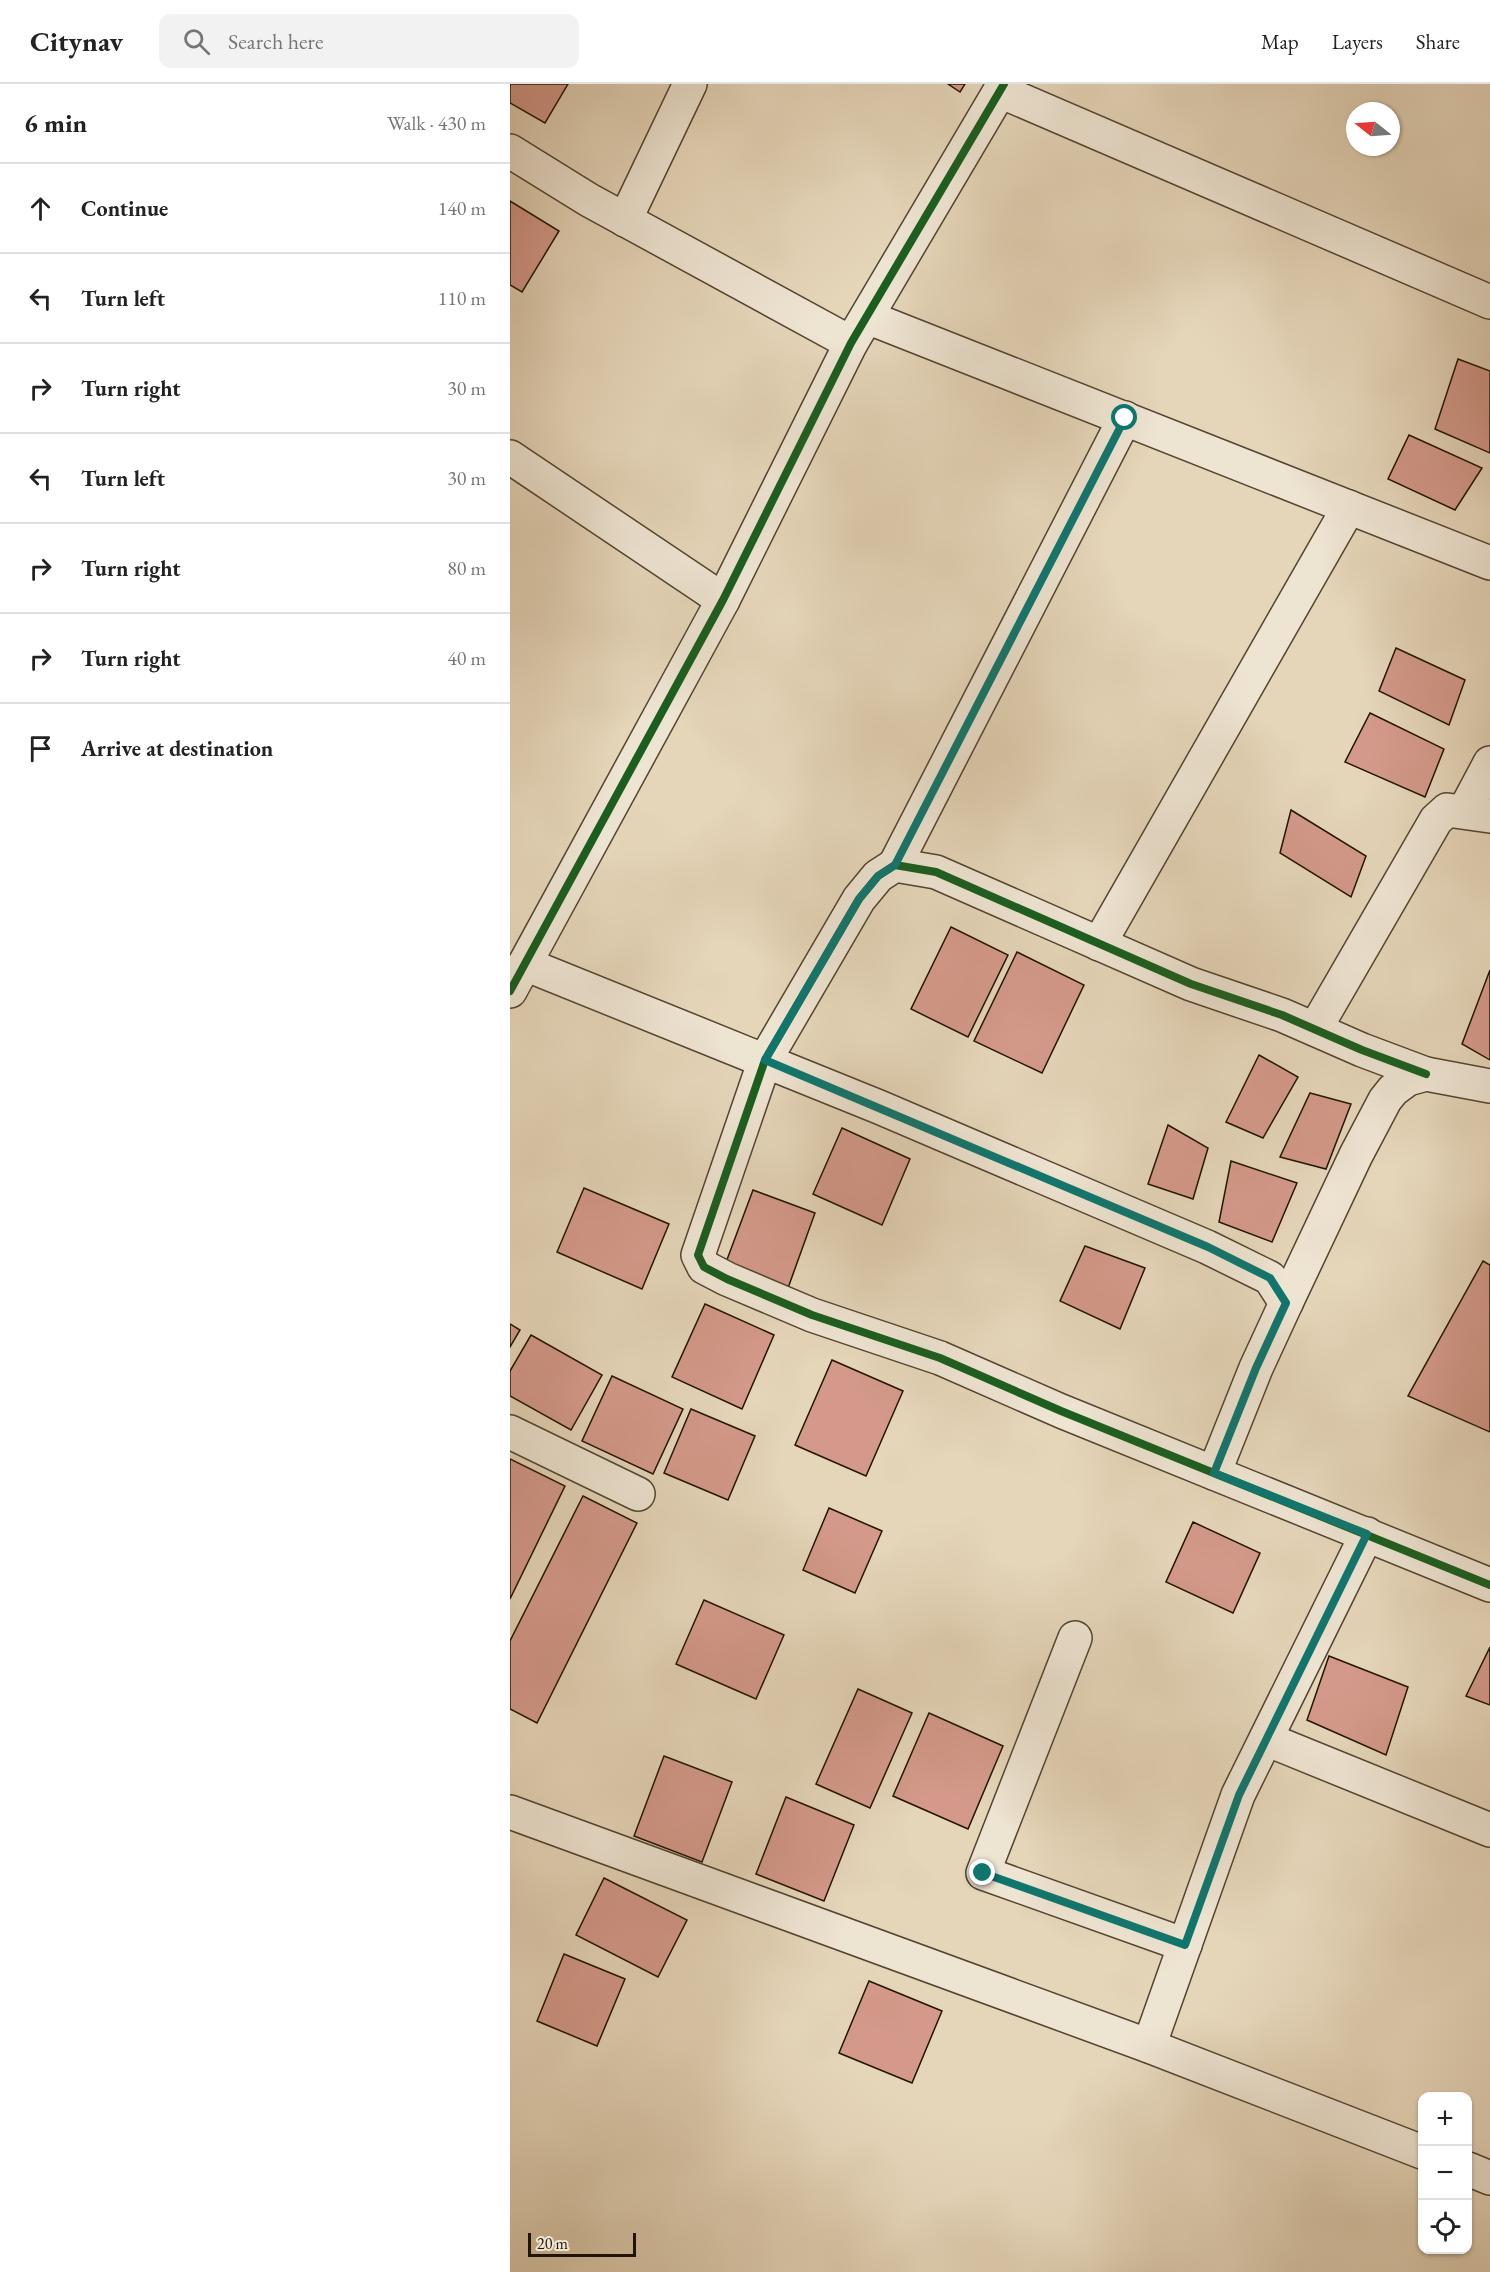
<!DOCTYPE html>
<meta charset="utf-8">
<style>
body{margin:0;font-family:"EB Garamond",serif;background:#f2f2f2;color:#222}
.controls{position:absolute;right:18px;bottom:18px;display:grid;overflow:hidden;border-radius:12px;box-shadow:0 2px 4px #0004}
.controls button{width:54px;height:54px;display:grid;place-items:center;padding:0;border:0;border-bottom:2px solid #e0e0e0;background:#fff;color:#222;font:30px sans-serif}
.compass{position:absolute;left:836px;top:18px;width:54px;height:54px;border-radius:50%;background:#fff;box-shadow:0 2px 4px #0004;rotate:287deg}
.scale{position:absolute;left:18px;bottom:15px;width:108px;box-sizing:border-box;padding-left:6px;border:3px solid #221403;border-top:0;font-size:16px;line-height:21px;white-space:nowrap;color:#221403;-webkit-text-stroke:4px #eee4d2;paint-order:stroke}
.stop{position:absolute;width:18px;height:18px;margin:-14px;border:4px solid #0f766e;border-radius:50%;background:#fff}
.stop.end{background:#0f766e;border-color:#fff;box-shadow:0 2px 6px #0008}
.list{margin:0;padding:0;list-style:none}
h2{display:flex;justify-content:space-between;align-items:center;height:78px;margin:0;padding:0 24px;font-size:26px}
h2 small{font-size:20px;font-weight:400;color:#767676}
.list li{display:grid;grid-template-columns:39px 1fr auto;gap:18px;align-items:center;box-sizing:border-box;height:90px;padding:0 24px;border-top:2px solid #e0e0e0}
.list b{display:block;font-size:22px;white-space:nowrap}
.list em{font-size:20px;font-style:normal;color:#767676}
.icon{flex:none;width:33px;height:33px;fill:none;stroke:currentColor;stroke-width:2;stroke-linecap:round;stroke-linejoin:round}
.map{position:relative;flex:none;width:980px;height:2188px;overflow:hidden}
header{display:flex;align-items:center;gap:36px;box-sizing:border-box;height:84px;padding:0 30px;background:#fff;border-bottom:2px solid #e0e0e0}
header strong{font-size:28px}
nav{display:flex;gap:33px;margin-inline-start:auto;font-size:21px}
.search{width:420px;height:54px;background:#f2f2f2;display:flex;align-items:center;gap:15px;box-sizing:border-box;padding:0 21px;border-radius:12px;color:#767676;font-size:22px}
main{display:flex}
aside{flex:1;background:#fff}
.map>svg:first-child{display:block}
</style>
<header>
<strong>Citynav</strong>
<div class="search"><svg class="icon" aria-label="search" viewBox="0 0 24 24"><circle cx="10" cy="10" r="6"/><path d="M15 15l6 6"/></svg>Search here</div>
<nav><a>Map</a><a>Layers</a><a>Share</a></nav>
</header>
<main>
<aside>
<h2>6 min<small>Walk · 430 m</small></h2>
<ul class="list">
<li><svg class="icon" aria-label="ahead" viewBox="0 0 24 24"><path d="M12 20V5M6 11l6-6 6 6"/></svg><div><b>Continue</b></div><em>140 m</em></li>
<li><svg class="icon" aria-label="left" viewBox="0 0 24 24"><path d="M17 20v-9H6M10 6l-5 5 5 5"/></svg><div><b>Turn left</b></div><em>110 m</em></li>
<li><svg class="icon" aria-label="right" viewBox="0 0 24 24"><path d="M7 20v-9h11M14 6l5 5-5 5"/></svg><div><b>Turn right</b></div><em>30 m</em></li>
<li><svg class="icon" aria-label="left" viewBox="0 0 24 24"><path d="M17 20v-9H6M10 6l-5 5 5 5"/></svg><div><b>Turn left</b></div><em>30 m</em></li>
<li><svg class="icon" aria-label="right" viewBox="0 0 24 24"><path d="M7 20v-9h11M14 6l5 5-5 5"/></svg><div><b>Turn right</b></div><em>80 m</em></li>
<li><svg class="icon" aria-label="right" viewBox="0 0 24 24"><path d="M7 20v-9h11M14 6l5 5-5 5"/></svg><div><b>Turn right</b></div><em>40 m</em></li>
<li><svg class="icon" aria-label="arrive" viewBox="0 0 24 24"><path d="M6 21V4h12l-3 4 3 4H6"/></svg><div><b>Arrive at destination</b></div></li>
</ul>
</aside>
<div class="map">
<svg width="980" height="2188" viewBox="0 0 980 2188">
<rect width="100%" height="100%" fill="#e5d5b9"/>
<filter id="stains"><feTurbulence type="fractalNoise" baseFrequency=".00333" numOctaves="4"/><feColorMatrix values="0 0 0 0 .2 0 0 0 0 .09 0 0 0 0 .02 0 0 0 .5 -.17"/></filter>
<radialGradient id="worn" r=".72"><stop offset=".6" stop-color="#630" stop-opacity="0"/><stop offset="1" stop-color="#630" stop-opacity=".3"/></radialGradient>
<g fill="#d4998a" stroke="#221403" stroke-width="1.5">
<path d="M 0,0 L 58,0 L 35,39 L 0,19 Z"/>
<path d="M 438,0 L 455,0 L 450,8 Z"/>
<path d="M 0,117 L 49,147 L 12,208 L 0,201 Z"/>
<path d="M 948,275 L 980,287 L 980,369 L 925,345 Z"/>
<path d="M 899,351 L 972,384 L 945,426 L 878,395 Z"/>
<path d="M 886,564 L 955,596 L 939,641 L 869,607 Z"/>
<path d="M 860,629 L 934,665 L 915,713 L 835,678 Z"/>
<path d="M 781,726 L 856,772 L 841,813 L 770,769 Z"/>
<path d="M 441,843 L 498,871 L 458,953 L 401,925 Z"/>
<path d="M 507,868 L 574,901 L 532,989 L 464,957 Z"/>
<path d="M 980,886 L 980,976 L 952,960 Z"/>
<path d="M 749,971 L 788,993 L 753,1054 L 716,1038 Z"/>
<path d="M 800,1009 L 841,1020 L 816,1085 L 770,1073 Z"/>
<path d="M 658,1041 L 698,1064 L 683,1115 L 638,1100 Z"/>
<path d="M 332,1044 L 400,1075 L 372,1141 L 303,1110 Z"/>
<path d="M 721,1077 L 787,1099 L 762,1158 L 709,1138 Z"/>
<path d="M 74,1104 L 159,1140 L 132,1205 L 47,1168 Z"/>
<path d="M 243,1106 L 305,1129 L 278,1204 L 215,1181 Z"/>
<path d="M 575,1162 L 635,1184 L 610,1245 L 550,1217 Z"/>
<path d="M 973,1177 L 980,1181 L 980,1348 L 898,1312 Z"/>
<path d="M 195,1220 L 264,1251 L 232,1325 L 162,1293 Z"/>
<path d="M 0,1240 L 10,1246 L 0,1263 Z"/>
<path d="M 21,1251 L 92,1291 L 61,1346 L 0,1312 L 0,1287 Z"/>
<path d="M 322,1276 L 393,1307 L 356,1392 L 285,1361 Z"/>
<path d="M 102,1292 L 173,1325 L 143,1390 L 72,1357 Z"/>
<path d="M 181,1325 L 245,1352 L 218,1416 L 154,1389 Z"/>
<path d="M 0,1375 L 55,1402 L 0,1515 Z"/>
<path d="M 73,1412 L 127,1439 L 27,1639 L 0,1625 L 0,1557 Z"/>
<path d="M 319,1424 L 372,1447 L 345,1509 L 293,1486 Z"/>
<path d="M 683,1438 L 750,1469 L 723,1529 L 656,1498 Z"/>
<path d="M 194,1516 L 274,1551 L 246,1615 L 166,1580 Z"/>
<path d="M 980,1563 L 980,1621 L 956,1612 Z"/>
<path d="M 819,1572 L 898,1603 L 876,1671 L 797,1636 Z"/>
<path d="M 348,1605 L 402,1629 L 360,1724 L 306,1700 Z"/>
<path d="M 419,1629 L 493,1662 L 458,1745 L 383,1712 Z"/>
<path d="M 154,1672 L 222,1698 L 192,1778 L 124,1752 Z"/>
<path d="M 276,1713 L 344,1741 L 314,1817 L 246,1790 Z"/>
<path d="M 94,1794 L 177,1836 L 148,1893 L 66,1851 Z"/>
<path d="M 54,1870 L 115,1895 L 87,1962 L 27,1937 Z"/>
<path d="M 359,1897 L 432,1927 L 402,1999 L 329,1969 Z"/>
</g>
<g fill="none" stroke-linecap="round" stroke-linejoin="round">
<defs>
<g id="minor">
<path d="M 490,7 L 980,218"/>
<path d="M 0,67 L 79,116 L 341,259"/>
<path d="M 115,136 L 180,0"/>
<path d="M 357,233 L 980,479"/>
<path d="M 955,726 L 980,679"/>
<path d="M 385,781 L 615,334"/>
<path d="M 589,860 L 839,423"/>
<path d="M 15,880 L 369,1023 L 697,1163 L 760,1194 L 776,1219 L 746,1284 L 704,1389"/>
<path d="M 805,945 L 926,736 L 937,726 L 980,732"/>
<path d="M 916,990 L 852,966 L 772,931 L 681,900 L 426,788 L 385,781 L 368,792 L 349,815 L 255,976 L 188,1171 L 194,1183 L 217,1195 L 302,1231 L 430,1274 L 551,1327 L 980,1501"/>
<path d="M 776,1219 L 846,1071 L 875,1016 L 883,1006 L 898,995 L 916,990 L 980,1002"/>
<path d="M 0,1348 L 128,1410"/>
<path d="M 565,1554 L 473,1789 L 675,1861"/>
<path d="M 756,1655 L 980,1746"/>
<path d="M 0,1728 L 639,1962 L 912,2068"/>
<path d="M 639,1962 L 728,1711 L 857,1450"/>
<path d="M 958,2085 L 980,2094"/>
</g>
<g id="tertiary">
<path d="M 0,373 L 213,516"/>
<path d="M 0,907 L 213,516 L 341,259 L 494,0"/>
</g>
</defs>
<use href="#minor" stroke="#534430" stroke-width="36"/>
<use href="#tertiary" stroke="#534430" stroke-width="36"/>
<use href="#minor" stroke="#eee4d2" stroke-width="33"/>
<use href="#tertiary" stroke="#eee4d2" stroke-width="33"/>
<defs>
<g id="cycleway">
<path d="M 0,907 L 213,516 L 341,259 L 494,0"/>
<path d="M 916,990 L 852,966 L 772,931 L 681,900 L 426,788 L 385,781 L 368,792 L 349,815 L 255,976 L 188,1171 L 194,1183 L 217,1195 L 302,1231 L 430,1274 L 551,1327 L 980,1501"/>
</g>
</defs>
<use href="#cycleway" stroke="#eee4d2" stroke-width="11"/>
<use href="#cycleway" stroke="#1b5e20" stroke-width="8"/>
</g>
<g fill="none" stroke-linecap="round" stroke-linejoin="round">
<path stroke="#0f766e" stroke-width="8" d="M 473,1789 L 675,1861 L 729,1711 L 857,1450 L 704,1389 L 746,1284 L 776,1219 L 760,1194 L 698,1163 L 255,976 L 349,815 L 368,792 L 385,781 L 615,334"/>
</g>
<rect width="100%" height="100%" filter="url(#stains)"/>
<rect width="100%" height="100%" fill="url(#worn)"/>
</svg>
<div class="controls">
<button>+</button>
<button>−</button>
<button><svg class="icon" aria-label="locate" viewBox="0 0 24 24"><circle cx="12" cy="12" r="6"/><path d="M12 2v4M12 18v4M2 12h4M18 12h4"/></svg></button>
</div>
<svg class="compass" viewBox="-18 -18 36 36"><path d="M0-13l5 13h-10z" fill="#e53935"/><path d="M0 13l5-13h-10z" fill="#767676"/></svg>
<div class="scale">20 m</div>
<div class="stop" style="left:615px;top:334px"></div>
<div class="stop end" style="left:473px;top:1789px"></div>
</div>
</main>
